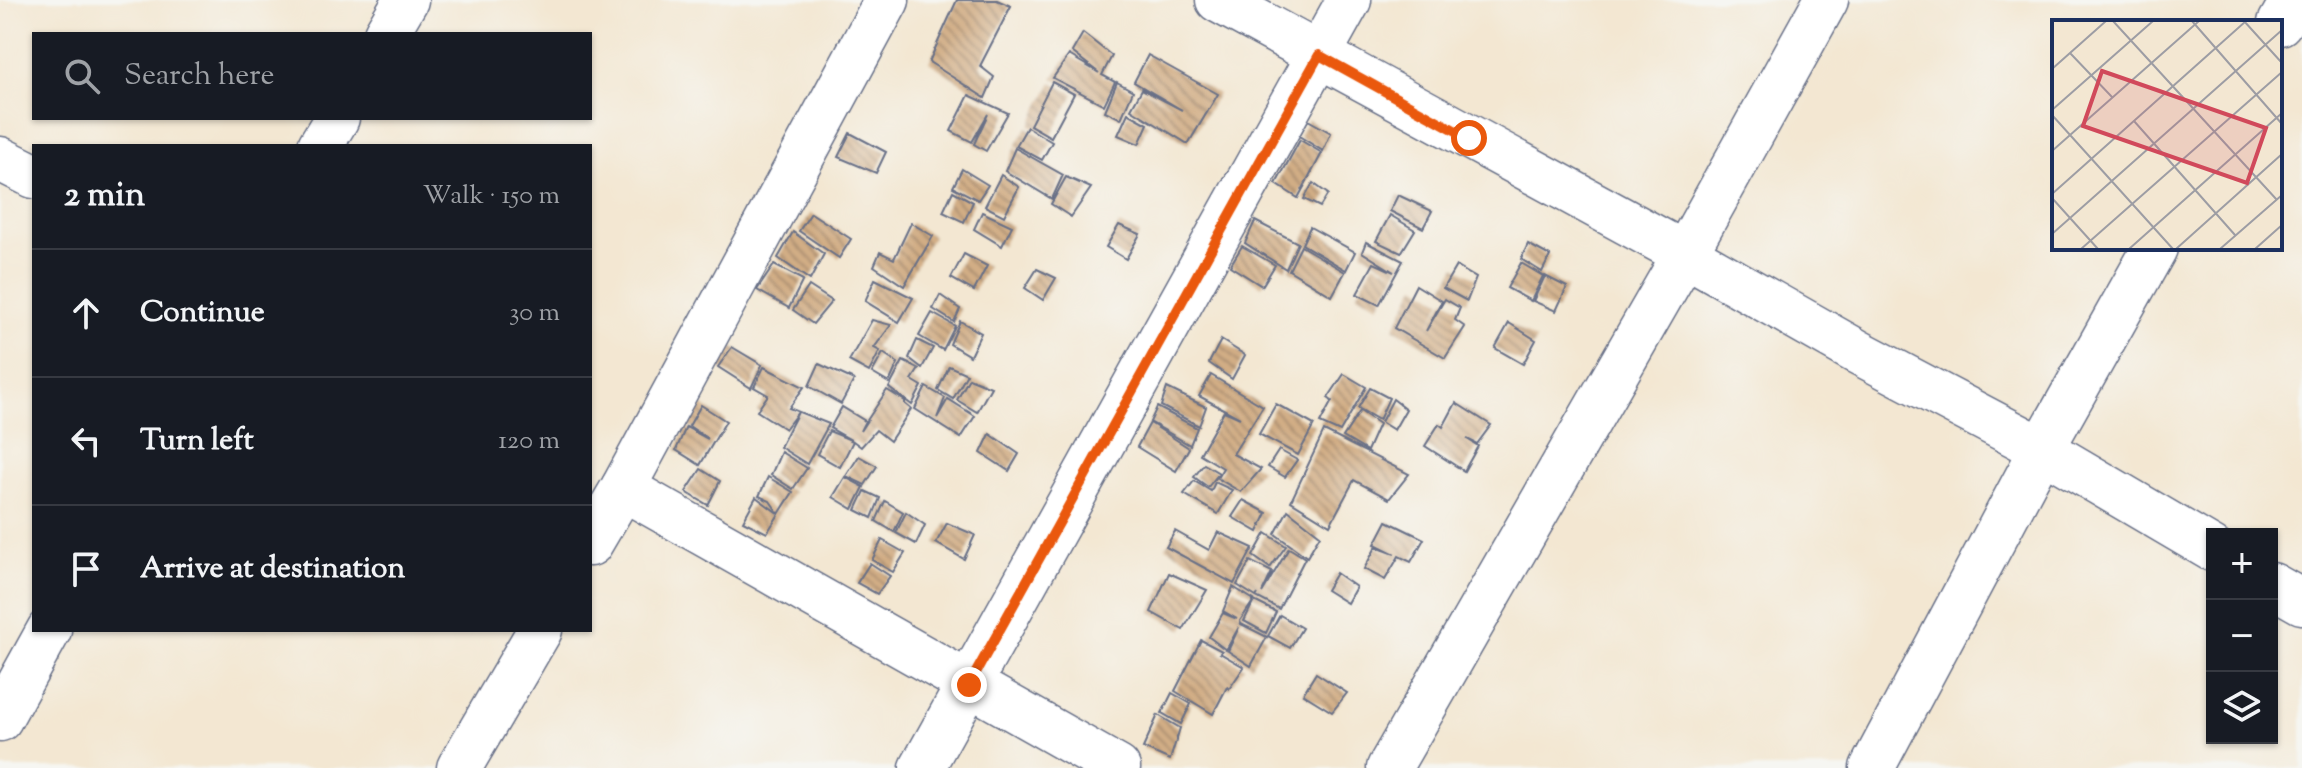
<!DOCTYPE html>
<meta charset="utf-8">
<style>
body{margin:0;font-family:"Sorts Mill Goudy",serif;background:#242831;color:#f1f3f6}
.controls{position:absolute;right:24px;bottom:24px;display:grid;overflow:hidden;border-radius:0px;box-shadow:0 2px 6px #0004}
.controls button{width:72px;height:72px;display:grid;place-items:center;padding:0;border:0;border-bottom:2px solid #363941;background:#171b24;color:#f1f3f6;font:40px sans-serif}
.stop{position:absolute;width:24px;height:24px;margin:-18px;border:6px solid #ea580c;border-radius:50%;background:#fff}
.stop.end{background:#ea580c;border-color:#fff;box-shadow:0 2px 8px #0008}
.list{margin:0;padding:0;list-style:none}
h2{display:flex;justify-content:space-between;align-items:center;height:104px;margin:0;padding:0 32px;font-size:34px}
h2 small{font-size:26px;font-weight:400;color:#9ea1a6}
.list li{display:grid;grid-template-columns:52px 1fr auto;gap:24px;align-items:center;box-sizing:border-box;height:128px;padding:0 32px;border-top:2px solid #363941}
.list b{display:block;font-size:30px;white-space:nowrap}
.list em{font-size:26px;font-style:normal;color:#9ea1a6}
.icon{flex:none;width:44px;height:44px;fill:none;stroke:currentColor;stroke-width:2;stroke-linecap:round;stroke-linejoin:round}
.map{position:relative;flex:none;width:2302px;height:768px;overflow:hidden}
.search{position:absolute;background:#171b24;box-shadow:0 2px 6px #0004;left:32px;top:32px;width:560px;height:88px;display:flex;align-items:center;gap:20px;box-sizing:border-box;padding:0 28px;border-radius:0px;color:#9ea1a6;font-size:30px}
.panel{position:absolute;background:#171b24;box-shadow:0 2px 6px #0004;left:32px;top:144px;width:560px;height:488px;border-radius:0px}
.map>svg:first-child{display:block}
</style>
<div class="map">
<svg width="2302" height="768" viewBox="0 0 2302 768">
<defs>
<pattern id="building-back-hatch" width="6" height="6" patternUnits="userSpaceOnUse" patternTransform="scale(2)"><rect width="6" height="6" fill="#d1ad85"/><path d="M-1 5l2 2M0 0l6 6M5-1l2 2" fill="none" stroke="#a98d70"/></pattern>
</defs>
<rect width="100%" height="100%" fill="#f6f6f2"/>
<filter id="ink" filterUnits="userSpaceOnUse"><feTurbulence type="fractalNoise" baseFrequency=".0125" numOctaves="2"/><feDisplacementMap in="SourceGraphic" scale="16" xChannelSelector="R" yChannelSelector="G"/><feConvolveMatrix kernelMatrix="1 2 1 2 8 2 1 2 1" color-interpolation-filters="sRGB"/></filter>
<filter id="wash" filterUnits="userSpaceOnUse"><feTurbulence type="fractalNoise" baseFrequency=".006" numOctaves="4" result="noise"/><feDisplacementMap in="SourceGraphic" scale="32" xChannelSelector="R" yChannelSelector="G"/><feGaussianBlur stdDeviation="1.8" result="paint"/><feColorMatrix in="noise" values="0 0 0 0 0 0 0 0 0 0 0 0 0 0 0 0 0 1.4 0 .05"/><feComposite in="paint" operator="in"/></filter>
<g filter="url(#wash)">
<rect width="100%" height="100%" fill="#f3e7d2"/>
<g id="blocks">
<g fill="url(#building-back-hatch)">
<path d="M 957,0 L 997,0 L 1011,6 L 980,66 L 994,77 L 985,98 L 929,62 Z"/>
<path d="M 1083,33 L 1112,56 L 1102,75 L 1115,82 L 1104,105 L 1053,78 L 1069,55 L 1099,73 L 1072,52 Z"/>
<path d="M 1148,55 L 1218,94 L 1188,144 L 1131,109 L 1142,89 L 1182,110 L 1134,82 Z"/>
<path d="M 1052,82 L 1074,94 L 1051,137 L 1030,125 Z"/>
<path d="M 1117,82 L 1133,91 L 1121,119 L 1105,111 Z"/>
<path d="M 969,95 L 1008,113 L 986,151 L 974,144 L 988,114 L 972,142 L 951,131 Z"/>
<path d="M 1128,113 L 1148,124 L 1139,144 L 1118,135 Z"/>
<path d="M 1308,120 L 1331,133 L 1323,151 L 1299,136 Z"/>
<path d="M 1027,127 L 1052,142 L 1042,160 L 1016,146 Z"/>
<path d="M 850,133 L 886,152 L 876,173 L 838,157 Z"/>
<path d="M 1300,140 L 1322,153 L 1298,198 L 1276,184 Z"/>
<path d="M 1015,148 L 1063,175 L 1052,199 L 1005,171 Z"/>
<path d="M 962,169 L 988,185 L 978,200 L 953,187 Z"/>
<path d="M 1001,175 L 1019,187 L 1004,216 L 985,206 Z"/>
<path d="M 1066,177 L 1091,188 L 1071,217 L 1051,204 Z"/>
<path d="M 1313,183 L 1328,194 L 1320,207 L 1304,199 Z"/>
<path d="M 953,191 L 973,202 L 964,222 L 943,212 Z"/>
<path d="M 1398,195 L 1432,211 L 1423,228 L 1390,211 Z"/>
<path d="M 982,212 L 1012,226 L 1002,246 L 974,229 Z"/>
<path d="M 811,213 L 851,239 L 839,258 L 799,231 Z"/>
<path d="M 1390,215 L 1415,230 L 1401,253 L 1376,241 Z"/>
<path d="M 1255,221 L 1298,243 L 1286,269 L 1245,243 Z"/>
<path d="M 911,223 L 933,236 L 904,286 L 874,266 L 880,252 L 894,259 Z"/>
<path d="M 1119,225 L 1140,234 L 1126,259 L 1106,247 Z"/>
<path d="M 1310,227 L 1355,252 L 1346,270 L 1302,244 Z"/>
<path d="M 793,232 L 824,254 L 810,280 L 778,258 Z"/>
<path d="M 1366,242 L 1403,261 L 1379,305 L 1357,294 L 1374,263 L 1394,272 L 1362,252 Z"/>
<path d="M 1528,244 L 1550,256 L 1542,272 L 1521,259 Z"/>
<path d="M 1242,246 L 1275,265 L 1262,286 L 1230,266 Z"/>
<path d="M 1301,246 L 1345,272 L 1332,296 L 1289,270 Z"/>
<path d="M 964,254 L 987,266 L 974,291 L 951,278 Z"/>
<path d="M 1521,263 L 1543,276 L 1531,301 L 1507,288 Z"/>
<path d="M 774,265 L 803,280 L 789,308 L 757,290 Z"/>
<path d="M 1456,266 L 1476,278 L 1467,301 L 1443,288 Z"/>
<path d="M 1037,269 L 1056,278 L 1043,300 L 1025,288 Z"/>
<path d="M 1545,276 L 1567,287 L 1556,311 L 1533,301 Z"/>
<path d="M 875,279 L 913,298 L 899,322 L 865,301 Z"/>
<path d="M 1416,285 L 1442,301 L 1426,331 L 1445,299 L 1460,308 L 1455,320 L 1465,327 L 1445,358 L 1394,328 Z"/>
<path d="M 809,286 L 832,301 L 813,324 L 793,310 Z"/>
<path d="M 940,295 L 960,309 L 954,322 L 933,309 Z"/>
<path d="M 932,313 L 955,326 L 943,350 L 919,336 Z"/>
<path d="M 872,320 L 891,325 L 874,348 L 880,351 L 869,372 L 849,361 Z"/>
<path d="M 960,321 L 981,333 L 970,356 L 950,344 Z"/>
<path d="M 1509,323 L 1536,340 L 1523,364 L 1495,348 Z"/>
<path d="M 917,340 L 933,348 L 922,368 L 909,358 Z"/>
<path d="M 1221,340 L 1245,355 L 1232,379 L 1209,363 Z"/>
<path d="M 732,347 L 762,365 L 751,388 L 718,367 Z"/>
<path d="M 883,353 L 898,363 L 889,383 L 872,373 Z"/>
<path d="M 903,361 L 919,369 L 912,380 L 922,386 L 912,405 L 889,388 Z"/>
<path d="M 819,364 L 854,380 L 841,404 L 809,386 Z"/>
<path d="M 949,366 L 967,374 L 953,399 L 938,390 Z"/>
<path d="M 764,367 L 804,387 L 789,408 L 829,424 L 807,464 L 780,447 L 798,412 L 785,429 L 757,411 L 768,395 L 754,387 Z"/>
<path d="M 1344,374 L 1366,387 L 1340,432 L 1320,423 L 1332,401 L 1328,398 Z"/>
<path d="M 1211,375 L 1263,406 L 1233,454 L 1261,469 L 1241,492 L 1217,478 L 1223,468 L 1200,454 L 1224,411 L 1240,418 L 1199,396 Z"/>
<path d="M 969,378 L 991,387 L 977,412 L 957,400 Z"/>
<path d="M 926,387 L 945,398 L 937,418 L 948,399 L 975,416 L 961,438 L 915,409 Z"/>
<path d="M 1167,388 L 1206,407 L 1199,426 L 1161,406 Z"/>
<path d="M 1370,388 L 1389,398 L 1379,420 L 1358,408 Z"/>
<path d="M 887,390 L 905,401 L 905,404 L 911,409 L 890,441 L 876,430 L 861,447 L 853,441 L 840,467 L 817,454 L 829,431 L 853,441 L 830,428 L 842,407 L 865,421 L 860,431 Z"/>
<path d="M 1393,399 L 1406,409 L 1394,430 L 1381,422 Z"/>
<path d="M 1456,403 L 1491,425 L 1477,444 L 1467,439 L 1478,446 L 1464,471 L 1425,446 L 1439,424 L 1443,427 Z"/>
<path d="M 1276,404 L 1314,425 L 1298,455 L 1259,434 Z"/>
<path d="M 701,405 L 726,421 L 700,465 L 676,450 L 686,427 L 708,439 L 689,426 Z"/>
<path d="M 1157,407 L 1197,428 L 1190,445 L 1150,422 Z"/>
<path d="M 1360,411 L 1379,424 L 1367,451 L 1343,437 Z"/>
<path d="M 1150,423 L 1189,448 L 1176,471 L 1137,447 Z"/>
<path d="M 1324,431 L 1409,474 L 1389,499 L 1354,480 L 1330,525 L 1291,501 Z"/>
<path d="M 990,434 L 1019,454 L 1009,471 L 981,453 Z"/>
<path d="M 1279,450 L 1297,460 L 1285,477 L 1268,467 Z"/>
<path d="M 781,452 L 807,468 L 793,489 L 771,475 Z"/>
<path d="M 859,456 L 877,466 L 865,485 L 846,476 Z"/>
<path d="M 1204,464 L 1219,473 L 1208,487 L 1194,477 Z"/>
<path d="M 701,469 L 720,481 L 708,505 L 686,492 Z"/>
<path d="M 768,477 L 793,492 L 779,514 L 770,501 L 759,496 Z"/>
<path d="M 845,477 L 864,487 L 853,509 L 833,497 Z"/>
<path d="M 1194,481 L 1211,491 L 1215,482 L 1232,490 L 1218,514 L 1184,494 Z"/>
<path d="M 865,491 L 880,498 L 872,518 L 856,510 Z"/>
<path d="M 756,497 L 779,514 L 767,533 L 743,521 Z"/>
<path d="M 1243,500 L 1267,513 L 1258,532 L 1232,517 Z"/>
<path d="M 885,501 L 903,512 L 894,532 L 876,521 Z"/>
<path d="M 1288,510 L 1320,535 L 1307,557 L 1275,534 Z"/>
<path d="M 906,512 L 925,525 L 916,544 L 896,533 Z"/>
<path d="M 1387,521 L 1424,539 L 1411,562 L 1399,556 L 1385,580 L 1364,569 L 1376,547 L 1395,554 L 1375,544 Z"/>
<path d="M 947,523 L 975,535 L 964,559 L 936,543 Z"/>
<path d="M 1175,531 L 1209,550 L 1218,532 L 1253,548 L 1234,584 L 1166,547 Z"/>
<path d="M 1266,533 L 1286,546 L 1270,568 L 1253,556 Z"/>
<path d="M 882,540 L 905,553 L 893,572 L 872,560 Z"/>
<path d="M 1289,548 L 1305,558 L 1279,609 L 1256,597 L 1258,594 L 1256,597 L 1237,585 L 1250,561 L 1272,572 L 1262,593 Z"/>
<path d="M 870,563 L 890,576 L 877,594 L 857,583 Z"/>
<path d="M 1169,573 L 1207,590 L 1183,630 L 1151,612 Z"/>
<path d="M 1336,573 L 1356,587 L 1347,603 L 1326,590 Z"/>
<path d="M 1233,587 L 1254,600 L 1240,621 L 1241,624 L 1267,637 L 1251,666 L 1228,651 L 1239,627 L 1226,650 L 1209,637 L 1223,613 L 1237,619 L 1223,611 Z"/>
<path d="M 1254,601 L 1276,612 L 1266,633 L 1244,621 Z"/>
<path d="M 1280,615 L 1302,628 L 1290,648 L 1268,636 Z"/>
<path d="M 1201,640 L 1222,651 L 1220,653 L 1244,667 L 1229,689 L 1227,687 L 1213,714 L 1175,691 Z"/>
<path d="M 1316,673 L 1347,693 L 1332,712 L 1303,694 Z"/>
<path d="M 1172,693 L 1191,704 L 1181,724 L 1162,713 Z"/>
<path d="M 1158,715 L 1180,728 L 1170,760 L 1143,748 Z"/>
</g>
</g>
</g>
<g filter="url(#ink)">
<use href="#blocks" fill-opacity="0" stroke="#676f87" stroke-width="2"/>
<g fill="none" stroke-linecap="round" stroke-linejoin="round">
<defs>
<g id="minor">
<path d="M 2280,23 L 2293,0"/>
<path d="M 386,34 L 406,0"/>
<path d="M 320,146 L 337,118"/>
<path d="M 0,159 L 34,176"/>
<path d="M 623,488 L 1118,768"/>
<path d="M 590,544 L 623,488 L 887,0"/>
<path d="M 0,719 L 49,630"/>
<path d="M 459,768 L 540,630"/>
<path d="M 922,768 L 1349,0"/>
<path d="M 1389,768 L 1685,254 L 1826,0"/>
<path d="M 1872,768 L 2042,449 L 2155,248"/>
</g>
<g id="tertiary">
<path d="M 1218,0 L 1685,254 L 1856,351 L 2042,449 L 2212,549"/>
<path d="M 2272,585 L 2302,602"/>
</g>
</defs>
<use href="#minor" stroke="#676f87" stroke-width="47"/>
<use href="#tertiary" stroke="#676f87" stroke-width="47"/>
<use href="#minor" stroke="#fff" stroke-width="44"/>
<use href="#tertiary" stroke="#fff" stroke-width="44"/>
</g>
</g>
<g fill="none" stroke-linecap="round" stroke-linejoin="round" filter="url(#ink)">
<path stroke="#ea580c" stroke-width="10" d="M 969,685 L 1319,55 L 1469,138"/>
</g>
<g transform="translate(2052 20)">
<rect width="230" height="230" fill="#f3e7d2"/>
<path fill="none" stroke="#9d9da4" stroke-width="2" d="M 61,1 L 225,180M 140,1 L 230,104M 192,1 L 230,43M 18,33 L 60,77M 0,49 L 54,1M 0,90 L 101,1M 0,95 L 121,229M 82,101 L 183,215M 0,131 L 147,1M 0,174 L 194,1M 0,178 L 46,229M 0,214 L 230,10M 29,229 L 230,52M 77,229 L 230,93M 124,229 L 230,134M 168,229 L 230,175M 203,229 L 230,205"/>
<path fill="#d1495b" fill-opacity="0.15" stroke="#d1495b" stroke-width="4" d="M 50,51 L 214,108 L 195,163 L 31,106 Z"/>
<rect width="230" height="230" fill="none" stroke="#1b2f5e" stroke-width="4"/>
</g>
</svg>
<div class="controls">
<button>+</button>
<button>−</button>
<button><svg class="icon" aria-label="layers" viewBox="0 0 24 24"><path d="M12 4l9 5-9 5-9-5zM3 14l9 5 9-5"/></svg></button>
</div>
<div class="stop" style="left:1469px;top:138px"></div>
<div class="stop end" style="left:969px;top:685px"></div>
<div class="search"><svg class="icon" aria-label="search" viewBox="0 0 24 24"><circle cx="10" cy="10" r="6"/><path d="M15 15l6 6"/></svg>Search here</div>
<section class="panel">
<h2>2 min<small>Walk · 150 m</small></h2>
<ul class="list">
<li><svg class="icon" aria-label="ahead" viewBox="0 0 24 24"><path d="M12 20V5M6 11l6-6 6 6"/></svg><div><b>Continue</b></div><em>30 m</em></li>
<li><svg class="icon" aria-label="left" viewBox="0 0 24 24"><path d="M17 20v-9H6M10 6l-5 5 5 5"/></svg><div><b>Turn left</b></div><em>120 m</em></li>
<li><svg class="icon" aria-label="arrive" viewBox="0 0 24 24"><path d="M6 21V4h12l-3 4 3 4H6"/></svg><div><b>Arrive at destination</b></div></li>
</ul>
</section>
</div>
